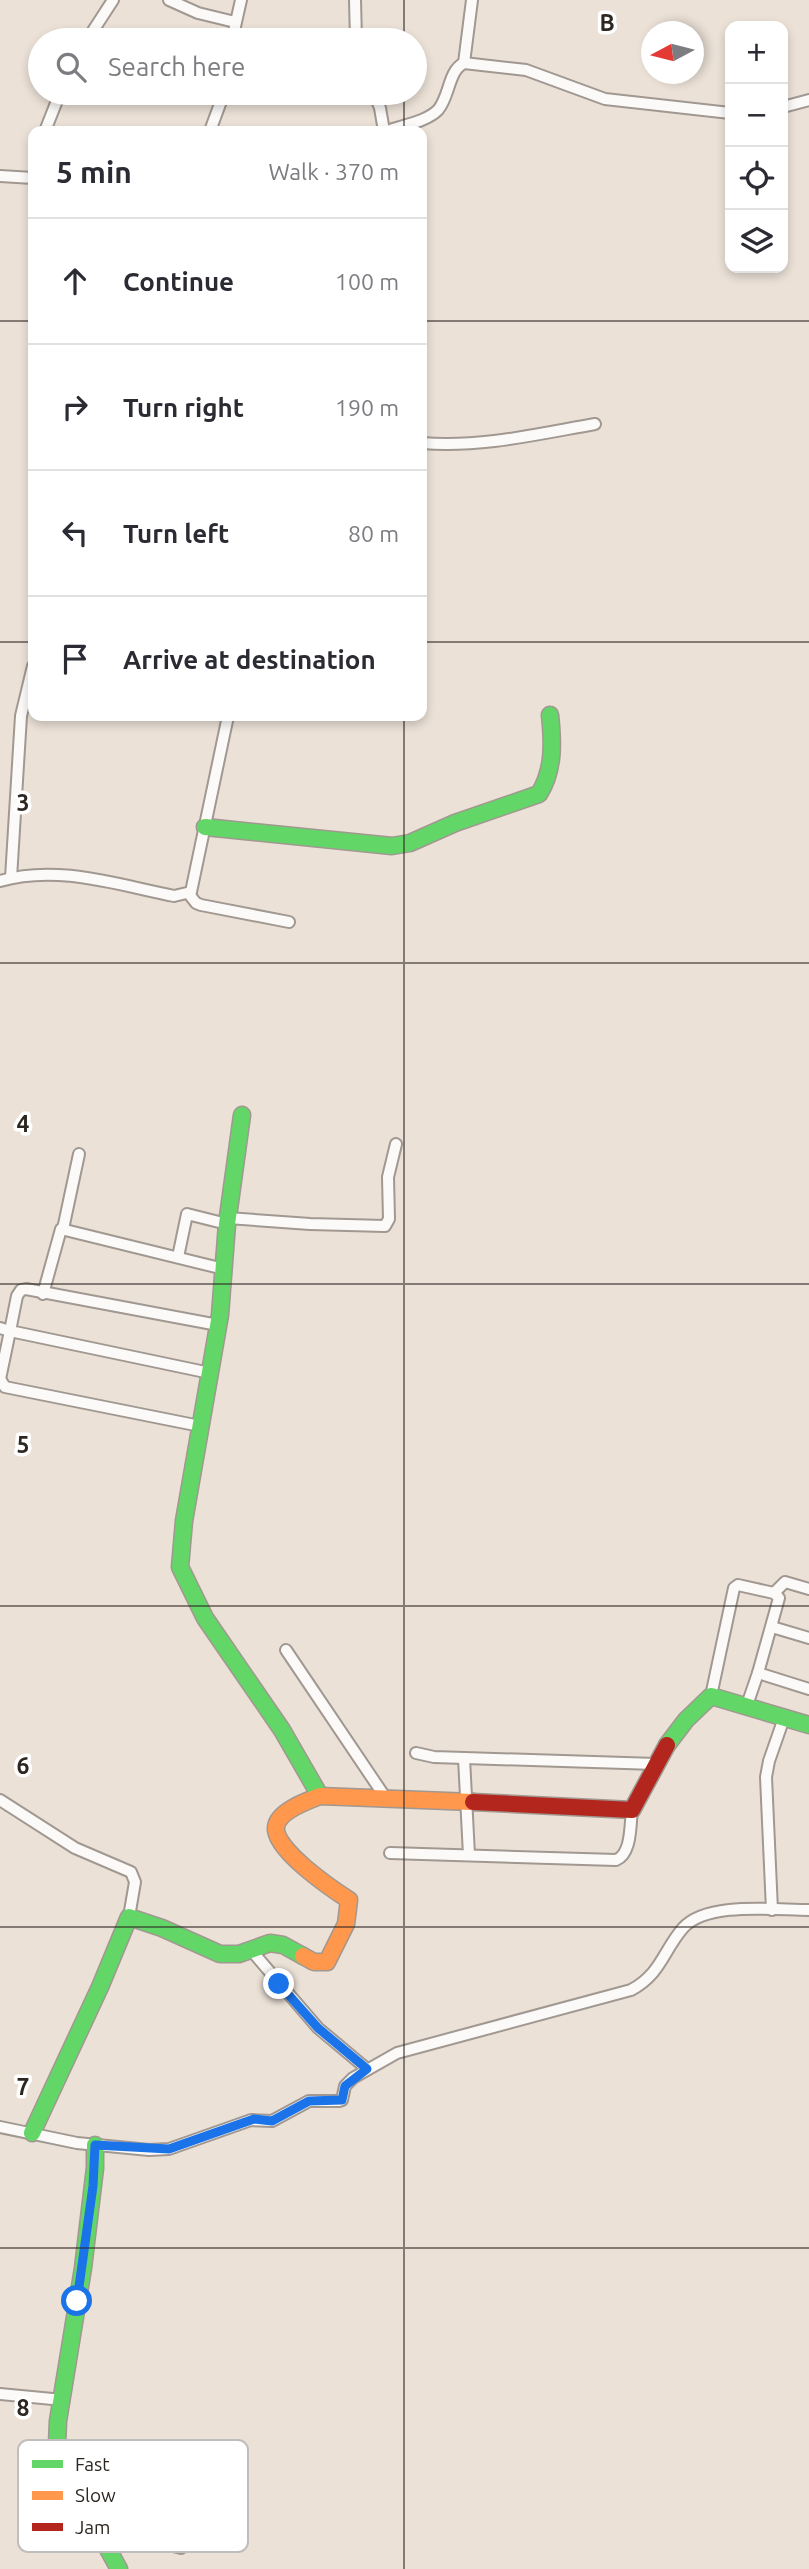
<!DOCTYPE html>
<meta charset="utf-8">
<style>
body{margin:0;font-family:Ubuntu,sans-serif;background:#f7f7f7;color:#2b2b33}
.controls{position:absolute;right:21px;top:21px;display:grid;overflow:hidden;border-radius:14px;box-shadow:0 4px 10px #0003}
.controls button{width:63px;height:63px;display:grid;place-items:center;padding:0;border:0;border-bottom:2px solid #e1e1e2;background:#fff;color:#2b2b33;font:35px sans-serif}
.compass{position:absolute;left:641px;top:21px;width:63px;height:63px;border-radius:50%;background:#fff;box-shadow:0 4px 10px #0003;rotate:263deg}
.stop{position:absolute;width:21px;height:21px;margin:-16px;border:5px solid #1a73e8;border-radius:50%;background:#fff}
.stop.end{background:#1a73e8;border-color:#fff;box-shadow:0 2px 7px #0008}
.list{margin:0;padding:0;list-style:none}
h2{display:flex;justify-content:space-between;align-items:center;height:91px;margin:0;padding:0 28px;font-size:30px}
h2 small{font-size:23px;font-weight:400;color:#7c7c81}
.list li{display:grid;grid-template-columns:46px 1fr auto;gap:21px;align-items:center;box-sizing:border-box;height:126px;padding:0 28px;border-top:2px solid #e1e1e2}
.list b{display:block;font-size:26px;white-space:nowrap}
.list em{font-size:23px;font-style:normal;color:#7c7c81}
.icon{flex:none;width:38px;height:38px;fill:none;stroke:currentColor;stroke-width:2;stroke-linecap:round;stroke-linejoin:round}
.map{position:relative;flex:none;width:809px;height:2569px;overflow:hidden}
.search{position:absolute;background:#fff;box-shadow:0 4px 10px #0003;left:28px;top:28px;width:399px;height:77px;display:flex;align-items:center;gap:18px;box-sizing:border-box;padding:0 24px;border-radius:38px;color:#7c7c81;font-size:26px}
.panel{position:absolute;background:#fff;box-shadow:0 4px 10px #0003;left:28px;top:126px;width:399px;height:595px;border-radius:14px}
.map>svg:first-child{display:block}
</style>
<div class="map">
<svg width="809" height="2569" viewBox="0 0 809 2569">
<rect width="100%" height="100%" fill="#ebe1d7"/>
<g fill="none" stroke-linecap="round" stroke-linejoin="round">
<defs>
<g id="street">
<path d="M 169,0 L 198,13 L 235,22"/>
<path d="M 355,0 L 356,40"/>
<path d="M 87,40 L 113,0"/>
<path d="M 232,40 L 241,0"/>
<path d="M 464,63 L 472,0"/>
<path d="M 374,93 L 380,108 L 384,131"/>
<path d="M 783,107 L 809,100"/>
<path d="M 45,131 L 60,93"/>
<path d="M 210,131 L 224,93"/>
<path d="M 387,131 C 403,125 426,122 438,110 C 450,96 448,71 464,63 L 526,70 L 605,99 L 730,113"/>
<path d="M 0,176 L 33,178"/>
<path d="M 422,443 C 480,448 538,434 595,424"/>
<path d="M 11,878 L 21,716 L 33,666"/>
<path d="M 0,881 C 57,864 118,885 174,896 L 191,892 L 228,716"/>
<path d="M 189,894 L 196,903 L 201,905 L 289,922"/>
<path d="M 228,1218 L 310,1224 L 385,1226 L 389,1219 L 388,1177 L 396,1144"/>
<path d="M 63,1229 L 79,1154"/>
<path d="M 178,1257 L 187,1214 L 227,1224"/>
<path d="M 43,1294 L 61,1229 L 224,1269"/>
<path d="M 0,1328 L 10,1331 L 0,1379"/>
<path d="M 210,1373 L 10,1331 L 17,1296 L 21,1290 L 26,1289 L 218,1325"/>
<path d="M 0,1379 L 5,1387 L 200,1426"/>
<path d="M 774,1593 L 785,1582 L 809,1589"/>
<path d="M 772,1627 L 809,1638"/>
<path d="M 286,1650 L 385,1797"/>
<path d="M 758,1673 L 809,1689"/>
<path d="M 711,1696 L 734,1588 L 738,1585 L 774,1593 L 779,1598 L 758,1673 L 747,1705"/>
<path d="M 416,1753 L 434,1757 L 656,1764"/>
<path d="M 464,1758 L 469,1855"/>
<path d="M 0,1800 L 75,1848 L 131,1872 L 135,1882 L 129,1917"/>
<path d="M 390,1853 L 616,1860 C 632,1854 630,1824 632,1810"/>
<path d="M 772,1910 L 766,1777 L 769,1761 L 784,1718"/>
<path d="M 251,1950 L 318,2028 L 367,2069"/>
<path d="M 0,2127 L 77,2143 L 149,2150 L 169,2149 L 251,2120 L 272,2121 L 309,2101 L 339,2101 L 342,2100 L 345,2086 L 353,2078 L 397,2053 L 631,1990 C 661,1974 663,1951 683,1928 C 707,1901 775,1910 809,1910"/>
<path d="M 0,2394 L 63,2400"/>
<path d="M 70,2480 L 83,2477 L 88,2480 L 165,2544 L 181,2548 L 187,2542 L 233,2454"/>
</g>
<g id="fast">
<path d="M 205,827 L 392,846 L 410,843 L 455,823 L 539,794 C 554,770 553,743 550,715"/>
<path d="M 242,1115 L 227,1224 L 220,1315 L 184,1521 L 180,1567 L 205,1618 L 282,1730 L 320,1796"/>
<path d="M 667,1745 L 686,1720 L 711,1696 L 809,1725"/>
<path d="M 32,2133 L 100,1987 L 129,1917 L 162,1928 L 220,1954 L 239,1954 L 270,1943 L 283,1945 L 303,1956"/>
<path d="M 95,2145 L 95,2168 L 83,2268 L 58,2421 L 57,2444 L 70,2480 L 119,2569"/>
</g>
<path id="slow" d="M 303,1956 L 314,1962 L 327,1962 L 346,1924 L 349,1900 C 332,1889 273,1849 276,1827 C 278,1811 307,1801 320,1796 L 473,1802"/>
<path id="jam" d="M 473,1802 L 632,1810 L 667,1745"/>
</defs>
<use href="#street" stroke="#a09891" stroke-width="14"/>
<use href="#fast" stroke="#a09891" stroke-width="19"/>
<use href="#slow" stroke="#a09891" stroke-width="19"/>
<use href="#jam" stroke="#a09891" stroke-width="19"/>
<use href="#street" stroke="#fcfaf9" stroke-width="10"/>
<use href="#fast" stroke="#63d668" stroke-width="16"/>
<use href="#slow" stroke="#ff974d" stroke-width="16"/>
<use href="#jam" stroke="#b3261e" stroke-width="16"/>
</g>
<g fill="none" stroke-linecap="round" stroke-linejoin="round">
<path stroke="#1a73e8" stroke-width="9" d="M 77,2301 L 93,2186 L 95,2145 L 169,2149 L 254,2119 L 272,2121 L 309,2101 L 342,2100 L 345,2086 L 367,2069 L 318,2028 L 279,1984"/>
</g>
<path fill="none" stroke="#2d2720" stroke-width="2" stroke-opacity="0.55" d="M 404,0 L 404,40M 404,93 L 404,131M 0,321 L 33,321M 422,321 L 809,321M 0,642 L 33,642M 422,642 L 809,642M 404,716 L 404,2569M 0,963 L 809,963M 0,1284 L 809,1284M 0,1606 L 809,1606M 0,1927 L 809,1927M 0,2248 L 809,2248"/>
<rect x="18" y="2440" width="230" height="112" rx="10" fill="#fff" stroke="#c0bebc" stroke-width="2"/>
<rect x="32" y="2460" width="31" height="8" fill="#63d668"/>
<rect x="32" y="2491" width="31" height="9" fill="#ff974d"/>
<rect x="32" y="2523" width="31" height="8" fill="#b3261e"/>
<g font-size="19" fill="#2d2720">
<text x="75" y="2471">Fast</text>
<text x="75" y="2502">Slow</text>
<text x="75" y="2534">Jam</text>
</g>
<g font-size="23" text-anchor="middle" font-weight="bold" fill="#2d2720" stroke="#fff" stroke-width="7" stroke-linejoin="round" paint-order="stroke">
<text x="607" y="31">B</text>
<text x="23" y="811">3</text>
<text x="23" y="1132">4</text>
<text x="23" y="1453">5</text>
<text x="23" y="1774">6</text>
<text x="23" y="2095">7</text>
<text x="23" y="2416">8</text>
</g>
</svg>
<div class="controls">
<button>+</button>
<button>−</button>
<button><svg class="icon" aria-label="locate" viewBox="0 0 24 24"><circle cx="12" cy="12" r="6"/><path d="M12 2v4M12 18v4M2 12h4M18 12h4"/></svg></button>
<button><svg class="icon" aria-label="layers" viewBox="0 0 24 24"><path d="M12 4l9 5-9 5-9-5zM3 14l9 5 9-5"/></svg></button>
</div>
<svg class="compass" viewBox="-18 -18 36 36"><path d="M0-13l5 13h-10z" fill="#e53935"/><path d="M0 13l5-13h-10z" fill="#7c7c81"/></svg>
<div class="stop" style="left:77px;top:2301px"></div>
<div class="stop end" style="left:279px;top:1984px"></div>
<div class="search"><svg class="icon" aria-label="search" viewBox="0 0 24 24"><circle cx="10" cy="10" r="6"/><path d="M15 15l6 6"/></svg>Search here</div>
<section class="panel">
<h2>5 min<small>Walk · 370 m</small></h2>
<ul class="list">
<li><svg class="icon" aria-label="ahead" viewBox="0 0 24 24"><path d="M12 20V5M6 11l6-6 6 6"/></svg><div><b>Continue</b></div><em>100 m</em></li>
<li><svg class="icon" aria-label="right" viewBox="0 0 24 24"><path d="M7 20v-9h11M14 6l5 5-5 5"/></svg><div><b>Turn right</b></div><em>190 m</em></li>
<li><svg class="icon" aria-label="left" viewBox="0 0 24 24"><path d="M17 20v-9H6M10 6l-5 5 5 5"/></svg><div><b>Turn left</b></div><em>80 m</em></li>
<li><svg class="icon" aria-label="arrive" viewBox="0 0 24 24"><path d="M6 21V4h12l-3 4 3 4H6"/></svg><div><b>Arrive at destination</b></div></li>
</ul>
</section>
</div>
